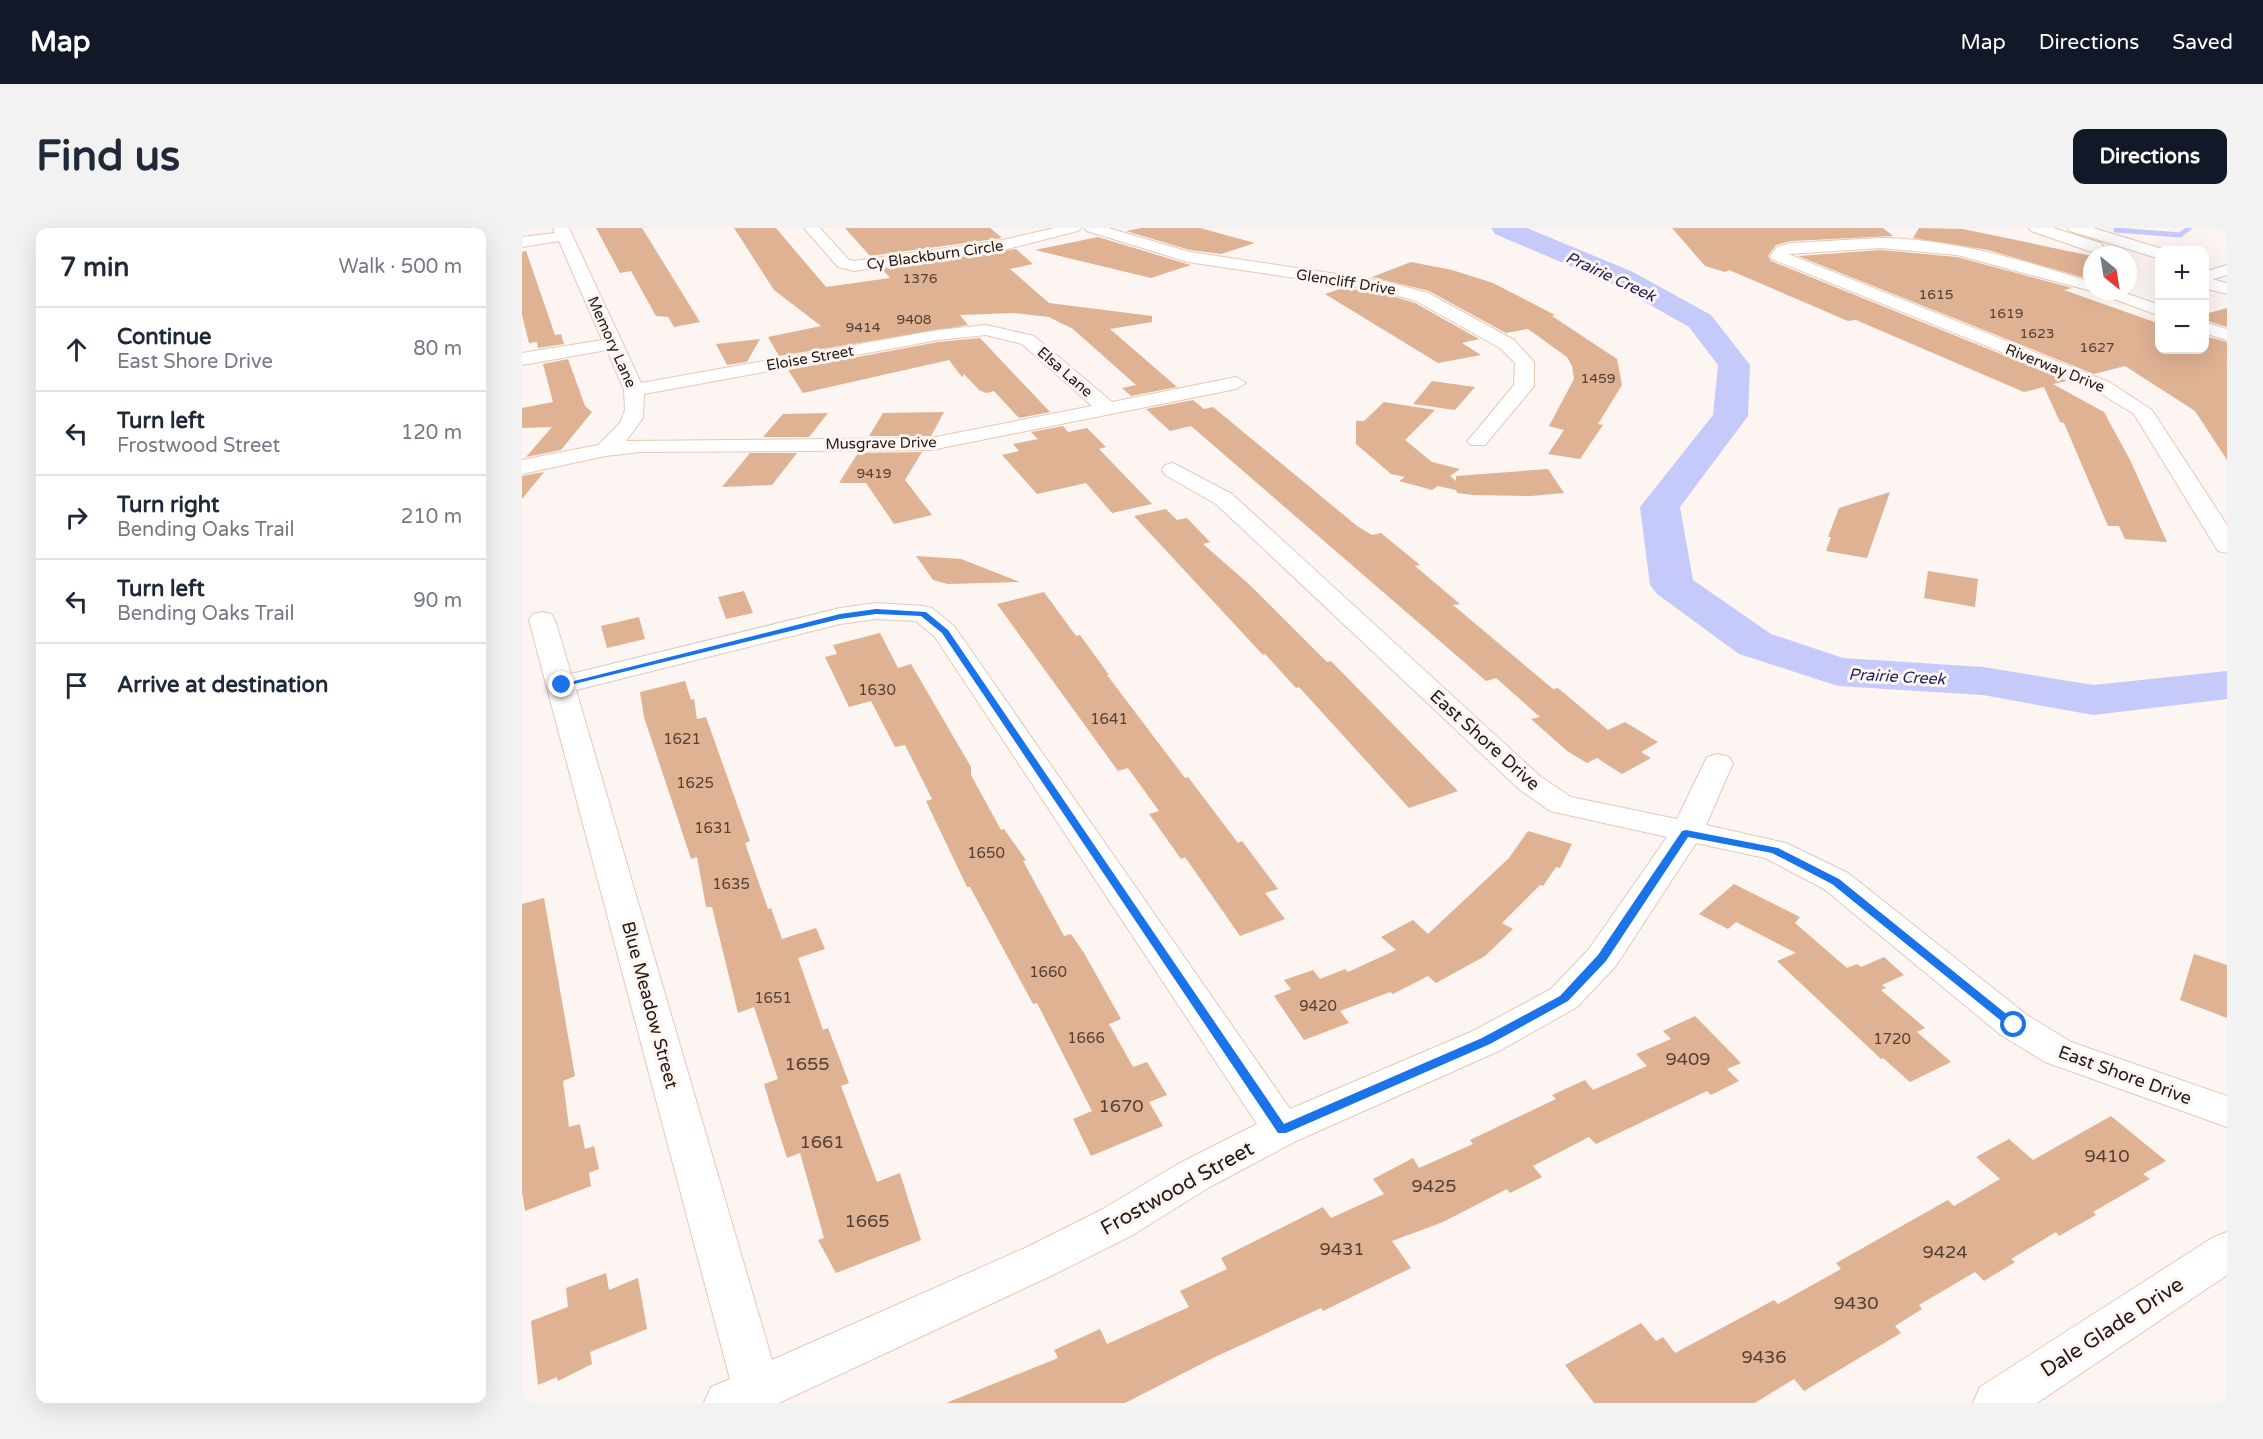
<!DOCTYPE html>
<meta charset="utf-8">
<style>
body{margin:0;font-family:"Varela Round",sans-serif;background:#f2f2f3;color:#1f2937}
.controls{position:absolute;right:18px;top:18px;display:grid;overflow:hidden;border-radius:12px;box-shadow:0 6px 24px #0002}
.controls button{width:54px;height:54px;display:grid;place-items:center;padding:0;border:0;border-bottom:2px solid #e0e1e3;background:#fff;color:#1f2937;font:30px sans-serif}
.compass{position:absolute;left:1561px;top:18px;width:54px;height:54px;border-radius:50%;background:#fff;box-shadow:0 6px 24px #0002;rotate:150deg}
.stop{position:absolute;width:18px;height:18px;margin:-14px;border:4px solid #1a73e8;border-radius:50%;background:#fff}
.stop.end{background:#1a73e8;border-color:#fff;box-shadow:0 2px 6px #0008}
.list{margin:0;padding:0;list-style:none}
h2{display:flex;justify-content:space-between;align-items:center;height:78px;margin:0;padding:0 24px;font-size:26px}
h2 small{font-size:20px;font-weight:400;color:#747a83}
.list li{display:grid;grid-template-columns:39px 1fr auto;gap:18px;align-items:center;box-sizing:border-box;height:84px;padding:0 24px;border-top:2px solid #e0e1e3}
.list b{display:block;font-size:22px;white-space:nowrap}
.list p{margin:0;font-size:20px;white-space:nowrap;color:#747a83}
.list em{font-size:20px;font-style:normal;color:#747a83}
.icon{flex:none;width:33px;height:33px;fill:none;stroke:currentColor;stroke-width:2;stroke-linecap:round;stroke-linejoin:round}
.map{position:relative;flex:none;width:1705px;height:1175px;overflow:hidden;border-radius:12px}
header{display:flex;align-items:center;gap:36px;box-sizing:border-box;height:84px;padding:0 30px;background:#111827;color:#fff}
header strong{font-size:28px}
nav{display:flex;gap:33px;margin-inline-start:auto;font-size:21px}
.intro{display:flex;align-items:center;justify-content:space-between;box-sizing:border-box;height:144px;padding:0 36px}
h1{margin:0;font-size:42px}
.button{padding:15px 27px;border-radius:12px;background:#111827;color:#fff;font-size:21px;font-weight:700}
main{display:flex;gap:36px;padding:0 36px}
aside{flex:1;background:#fff;border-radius:12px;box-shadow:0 6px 24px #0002}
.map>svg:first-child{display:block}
</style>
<header>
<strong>Map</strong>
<nav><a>Map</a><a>Directions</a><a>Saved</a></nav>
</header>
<div class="intro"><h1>Find us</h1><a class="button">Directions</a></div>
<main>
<aside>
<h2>7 min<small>Walk · 500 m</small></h2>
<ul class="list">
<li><svg class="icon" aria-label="ahead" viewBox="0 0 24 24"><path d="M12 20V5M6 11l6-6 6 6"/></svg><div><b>Continue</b><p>East Shore Drive</p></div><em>80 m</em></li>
<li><svg class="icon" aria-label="left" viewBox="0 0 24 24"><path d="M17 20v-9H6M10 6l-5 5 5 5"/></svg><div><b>Turn left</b><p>Frostwood Street</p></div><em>120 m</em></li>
<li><svg class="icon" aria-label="right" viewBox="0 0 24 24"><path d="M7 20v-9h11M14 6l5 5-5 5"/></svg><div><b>Turn right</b><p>Bending Oaks Trail</p></div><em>210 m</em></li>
<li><svg class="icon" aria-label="left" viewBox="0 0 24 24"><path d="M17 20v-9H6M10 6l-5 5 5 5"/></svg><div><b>Turn left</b><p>Bending Oaks Trail</p></div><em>90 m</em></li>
<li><svg class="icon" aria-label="arrive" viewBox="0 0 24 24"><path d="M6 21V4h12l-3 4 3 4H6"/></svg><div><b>Arrive at destination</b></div></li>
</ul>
</aside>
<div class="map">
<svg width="1705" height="1175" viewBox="0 0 1705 1175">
<rect width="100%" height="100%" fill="#fcf5f1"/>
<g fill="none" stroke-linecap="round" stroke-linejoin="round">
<path stroke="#c6cafa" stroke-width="5" d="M 1594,2 L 1658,7 L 1667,0"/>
<path fill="#c6cafa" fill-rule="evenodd" d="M 969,0 L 1005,0 L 1111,44 L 1189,87 L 1228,137 L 1226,188 L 1158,279 L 1171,352 L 1249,406 L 1321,430 L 1461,439 L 1571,457 L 1705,443 L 1705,471 L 1571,487 L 1461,467 L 1316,458 L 1217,426 L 1135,366 L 1128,357 L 1118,279 L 1191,187 L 1196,137 L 1167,99 L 1091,56 L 973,6 Z"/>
</g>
<g fill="#e0b294">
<path d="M 74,0 L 120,0 L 178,94 L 152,99 L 146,89 L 134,88 L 109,43 L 98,45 Z"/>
<path d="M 212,0 L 254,0 L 304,59 L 368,50 L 360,41 L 494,21 L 511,36 L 488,41 L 527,75 L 630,88 L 630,94 L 588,101 L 655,159 L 609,168 L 600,160 L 614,157 L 551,101 L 527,89 L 491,85 L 438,87 L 446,97 L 257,128 L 246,109 L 299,98 L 252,62 Z"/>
<path d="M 323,0 L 468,0 L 480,10 L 348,28 Z"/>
<path d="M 619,0 L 678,0 L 733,15 L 699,26 L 668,22 L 604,3 Z"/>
<path d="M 1150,0 L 1361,0 L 1371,8 L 1269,13 L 1254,17 L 1246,28 L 1249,33 L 1545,153 L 1531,156 L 1582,184 L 1608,232 L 1645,314 L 1603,311 L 1597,298 L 1586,298 L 1542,195 L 1538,194 L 1522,159 L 1502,164 L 1334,92 L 1326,93 L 1207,42 L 1203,44 L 1183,38 Z"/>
<path d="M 1397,0 L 1441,1 L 1570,28 L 1570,52 L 1466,22 L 1391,10 Z"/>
<path d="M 576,9 L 665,36 L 669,37 L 629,50 L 513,22 Z"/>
<path d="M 1359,22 L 1435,29 L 1550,60 L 1542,62 L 1638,96 L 1638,122 L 1683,122 L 1683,108 L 1705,114 L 1705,232 L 1673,183 L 1603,138 L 1572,146 L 1276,28 Z"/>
<path d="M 4,23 L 33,107 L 39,106 L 42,116 L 16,120 L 15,114 L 7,115 L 0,87 L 0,24 Z"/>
<path d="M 889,34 L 930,42 L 971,55 L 1033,87 L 1030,88 L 1095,131 L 1100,157 L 1076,196 L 1081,197 L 1058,231 L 1026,226 L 1042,202 L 1027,198 L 1052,151 L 1050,138 L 1045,129 L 1006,101 L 984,105 L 907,63 L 850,49 Z"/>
<path d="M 821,60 L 860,65 L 893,75 L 957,111 L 940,115 L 959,127 L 916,135 L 803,66 Z"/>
<path d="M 1705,80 L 1705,99 L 1683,92 L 1683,86 Z"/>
<path d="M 458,110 L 528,184 L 497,190 L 472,163 L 464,165 L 457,162 L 442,146 L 440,149 L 427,132 L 281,165 L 266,142 L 416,114 Z"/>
<path d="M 238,111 L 225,134 L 205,137 L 194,116 Z"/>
<path d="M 46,131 L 63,178 L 70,184 L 39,222 L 4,229 L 30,199 L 0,200 L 0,180 L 31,174 L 21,136 Z"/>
<path d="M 910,153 L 953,159 L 933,182 L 891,176 Z"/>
<path d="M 671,172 L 682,181 L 691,179 L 835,298 L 850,307 L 859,305 L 898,337 L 893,338 L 938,376 L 931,377 L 1031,461 L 1036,460 L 1086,502 L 1103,494 L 1136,514 L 1119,524 L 1129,530 L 1100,546 L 1075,530 L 1065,535 L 1045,523 L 1009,491 L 1018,489 L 974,450 L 964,453 L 669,198 L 648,203 L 624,181 Z"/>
<path d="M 862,174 L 913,182 L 883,212 L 910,234 L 938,241 L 928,248 L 934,253 L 934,248 L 1026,241 L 1042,265 L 1009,268 L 951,267 L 935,265 L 934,262 L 916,258 L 910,262 L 877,253 L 883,249 L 869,246 L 834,216 L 834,193 L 842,193 Z"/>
<path d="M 422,184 L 409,208 L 347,208 L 361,185 Z"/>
<path d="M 306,185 L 287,209 L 241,209 L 261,186 Z"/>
<path d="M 541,198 L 546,204 L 565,200 L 584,219 L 577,221 L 630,276 L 590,285 L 564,255 L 515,266 L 480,227 L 497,223 L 491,216 L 516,211 L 509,204 Z"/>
<path d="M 400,224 L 383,252 L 410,287 L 372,296 L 344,255 L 317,255 L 336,225 Z"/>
<path d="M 228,225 L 275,225 L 250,257 L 200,259 Z"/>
<path d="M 22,244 L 0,271 L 0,248 Z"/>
<path d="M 1368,264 L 1345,330 L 1304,323 L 1309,309 L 1306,309 L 1317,280 Z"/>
<path d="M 644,281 L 655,292 L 665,290 L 688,314 L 681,316 L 729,358 L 805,434 L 809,433 L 936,563 L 887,580 L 777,459 L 774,460 L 743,426 L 741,427 L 612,288 Z"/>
<path d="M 394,328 L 439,331 L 498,354 L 426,356 L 411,352 Z"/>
<path d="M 1406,343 L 1456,351 L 1453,379 L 1402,370 Z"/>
<path d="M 222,363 L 231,385 L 204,391 L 196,369 Z"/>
<path d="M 522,364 L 554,408 L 558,407 L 587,447 L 585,447 L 663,550 L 666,549 L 716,615 L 720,613 L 756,661 L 743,665 L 763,691 L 718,708 L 663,629 L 659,631 L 627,586 L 637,583 L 606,540 L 596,543 L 475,376 Z"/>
<path d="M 117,389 L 123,411 L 85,420 L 79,398 Z"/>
<path d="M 358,405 L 376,440 L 389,436 L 449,539 L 449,547 L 479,602 L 482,601 L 504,632 L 501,633 L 542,708 L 549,706 L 562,725 L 599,791 L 587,796 L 611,839 L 625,834 L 645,867 L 627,874 L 641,898 L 569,928 L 551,891 L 570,883 L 515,775 L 511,776 L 448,659 L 445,659 L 404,573 L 410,571 L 383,517 L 373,519 L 349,473 L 327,479 L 303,429 L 315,426 L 311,417 Z"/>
<path d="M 163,453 L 169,472 L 172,471 L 175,491 L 184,489 L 228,613 L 223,615 L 246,681 L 249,680 L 260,711 L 294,700 L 303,721 L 276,730 L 301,802 L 306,800 L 327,855 L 319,858 L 355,954 L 378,945 L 399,1012 L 314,1045 L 296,1012 L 302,1010 L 278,925 L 265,930 L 251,886 L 242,856 L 256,851 L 232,779 L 216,785 L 190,679 L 184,679 L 175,629 L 169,631 L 122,489 L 118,464 Z"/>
<path d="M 1006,603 L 1050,616 L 1038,640 L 1034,639 L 1021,658 L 1018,657 L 980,695 L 991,701 L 963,728 L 914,755 L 906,748 L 871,766 L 868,764 L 818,783 L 827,795 L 782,812 L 752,768 L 769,761 L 762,752 L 791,742 L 798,751 L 823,741 L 826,744 L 874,722 L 859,709 L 891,692 L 906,706 L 987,630 Z"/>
<path d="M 1212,656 L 1278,689 L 1273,695 L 1325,740 L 1335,736 L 1339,739 L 1362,729 L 1382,747 L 1360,757 L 1364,760 L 1359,762 L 1403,800 L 1395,804 L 1429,834 L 1388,854 L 1361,830 L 1359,831 L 1255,733 L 1274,725 L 1214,694 L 1206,701 L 1177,686 Z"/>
<path d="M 22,670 L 53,848 L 41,853 L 47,899 L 58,896 L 63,921 L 72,918 L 77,941 L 67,945 L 69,958 L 3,983 L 0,964 L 0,676 Z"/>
<path d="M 1672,726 L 1705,737 L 1705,790 L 1658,772 Z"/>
<path d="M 1173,788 L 1219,835 L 1205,841 L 1217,853 L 1189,867 L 1185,863 L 1074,916 L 1067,909 L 1011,938 L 1020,949 L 988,965 L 985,961 L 921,994 L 870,1013 L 889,1040 L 801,1083 L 799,1080 L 693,1129 L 603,1175 L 424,1175 L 536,1130 L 532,1122 L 578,1101 L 585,1116 L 667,1079 L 658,1063 L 705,1041 L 699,1030 L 801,979 L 809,990 L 862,966 L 851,951 L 891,930 L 897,940 L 951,916 L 948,912 L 1034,871 L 1030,867 L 1063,852 L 1071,862 L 1125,838 L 1114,826 L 1149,811 L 1141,803 Z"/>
<path d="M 1589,888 L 1644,933 L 1621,946 L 1628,951 L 1571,984 L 1574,987 L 1537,1008 L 1534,1004 L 1489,1031 L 1493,1034 L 1462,1053 L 1453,1044 L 1397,1077 L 1400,1081 L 1373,1098 L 1379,1105 L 1282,1163 L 1272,1151 L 1233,1175 L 1072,1175 L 1043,1137 L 1119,1095 L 1134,1113 L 1141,1109 L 1153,1125 L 1252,1072 L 1256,1076 L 1319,1041 L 1314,1035 L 1426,972 L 1432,978 L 1478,951 L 1454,929 L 1487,911 L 1511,932 Z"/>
<path d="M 84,1045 L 87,1062 L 116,1050 L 125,1101 L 68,1124 L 70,1136 L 36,1153 L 35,1149 L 16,1157 L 9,1093 L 46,1079 L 44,1060 Z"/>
</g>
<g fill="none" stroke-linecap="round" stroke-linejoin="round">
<defs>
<g id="minor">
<path d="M 31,0 L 47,0 L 119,155 L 416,102 L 464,97 L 512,108 L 590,174 L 714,149 L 724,155 L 714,161 L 409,222 L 119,224 L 83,228 L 0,246 L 0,232 L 76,217 L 98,195 L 103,182 L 102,162 L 85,122 L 0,137 L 0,125 L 80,112 L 37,13 L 0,19 L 0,9 L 33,5 ZM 464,107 L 500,116 L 570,178 L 409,210 L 104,213 L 121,190 L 122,166 L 416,112 Z"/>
<path d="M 282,0 L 298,0 L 327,32 L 332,33 L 481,12 L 532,0 L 559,0 L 556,3 L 481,22 L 332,43 L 316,39 Z"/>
<path d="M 562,0 L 586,0 L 668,24 L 862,53 L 906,65 L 992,112 L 1012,134 L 1012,158 L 963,217 L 949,217 L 945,213 L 949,209 L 992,157 L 993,135 L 978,120 L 894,73 L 860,63 L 666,34 L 565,3 Z"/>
<path d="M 1359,10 C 1431,11 1501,32 1570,54 L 1570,63 L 1597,63 L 1638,77 L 1638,88 L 1573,64 L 1435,27 L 1359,20 L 1266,26 L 1587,154 L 1630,182 L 1705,297 L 1705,325 L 1696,323 L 1693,318 L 1612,186 L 1573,162 L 1250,31 L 1248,28 L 1255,19 L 1269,15 Z"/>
<path d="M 1705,37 L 1705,47 L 1682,54 L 1682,44 Z"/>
<path d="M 1682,94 L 1705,101 L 1705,112 L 1682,105 Z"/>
<path d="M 651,235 L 710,266 L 1019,549 L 1049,569 L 1155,591 L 1185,529 L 1196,526 L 1207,529 L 1211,535 L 1184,597 L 1264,615 L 1326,645 L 1505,787 L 1549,814 L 1705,868 L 1705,899 L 1523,834 L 1479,807 L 1302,661 L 1243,630 L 1174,615 L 1093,739 L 1055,779 L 977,823 L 774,913 L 686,960 L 609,1008 L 533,1046 L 257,1175 L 182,1175 L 189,1159 L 208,1151 L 7,392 L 11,386 L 20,384 L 29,386 L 33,392 L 49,446 L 318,380 L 354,375 L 401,378 L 410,380 L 432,398 L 768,881 L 951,803 L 1029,761 L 1067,721 L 1145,609 L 1028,583 L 997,561 L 694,276 L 643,247 L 640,242 L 643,237 ZM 354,391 L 394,393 L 413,409 L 735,896 L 656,936 L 579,982 L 503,1020 L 250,1132 L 54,462 L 318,396 Z"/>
<path d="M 1705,1004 L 1705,1047 L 1515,1175 L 1451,1175 L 1458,1159 L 1690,1010 Z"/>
</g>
<g id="major">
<path d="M 1507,0 L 1531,0 L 1579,15 L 1581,19 L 1573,24 L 1567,23 L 1509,3 Z"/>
<path d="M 1546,0 L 1571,0 L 1644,22 L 1638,22 L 1638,31 L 1548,3 Z"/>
<path d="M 1682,49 L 1705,55 L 1705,66 L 1682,60 Z"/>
</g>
</defs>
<use href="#minor" stroke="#e7c8b4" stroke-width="2"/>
<use href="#major" stroke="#e7c8b4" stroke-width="2"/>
<use href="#minor" fill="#fff" fill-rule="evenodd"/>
<use href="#major" fill="#fff" fill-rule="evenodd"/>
</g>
<path fill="#1a73e8" d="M 354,381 L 404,384 L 426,402 L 762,896 L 960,810 L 1038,768 L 1076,727 L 1160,603 L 1164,602 L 1256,620 L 1317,651 L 1498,797 L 1492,801 L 1488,800 L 1310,656 L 1250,625 L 1166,609 L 1084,733 L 1046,773 L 968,816 L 764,905 L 756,905 L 420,405 L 399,388 L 354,386 L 318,391 L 40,459 L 36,457 L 318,386 Z"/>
<g text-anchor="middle" stroke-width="6" stroke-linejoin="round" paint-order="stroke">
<g font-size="14" fill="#544033">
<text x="398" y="55">1376</text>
<text x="1414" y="71">1615</text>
<text x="1484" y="90">1619</text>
<text x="392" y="96">9408</text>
<text x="341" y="104">9414</text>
<text x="1515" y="110">1623</text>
<text x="1575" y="124">1627</text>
<text x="1076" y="155">1459</text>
<text x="352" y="250">9419</text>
</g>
<g font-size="15" fill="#251a13" stroke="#fcf5f1">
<text transform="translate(413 27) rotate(-8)" y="5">Cy Blackburn Circle</text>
<text transform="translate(824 54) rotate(9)" y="5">Glencliff Drive</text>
<text transform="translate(90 114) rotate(66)" y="5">Memory Lane</text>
<text transform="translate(288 130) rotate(-10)" y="5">Eloise Street</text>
<text transform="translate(1533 140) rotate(22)" y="5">Riverway Drive</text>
<text transform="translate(543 144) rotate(41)" y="5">Elsa Lane</text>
<text transform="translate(359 215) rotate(-1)" y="5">Musgrave Drive</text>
</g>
<g font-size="15" fill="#544033">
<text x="355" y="467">1630</text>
<text x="587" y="496">1641</text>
<text x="160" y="516">1621</text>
<text x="173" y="560">1625</text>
<text x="191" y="605">1631</text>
<text x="464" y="630">1650</text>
<text x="209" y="661">1635</text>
<text x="526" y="749">1660</text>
<text x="251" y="775">1651</text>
<text x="796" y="783">9420</text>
<text x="564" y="815">1666</text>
<text x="1370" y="816">1720</text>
</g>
<g font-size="16" font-style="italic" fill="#231f57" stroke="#fcf5f1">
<text transform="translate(1089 48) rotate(25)" y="6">Prairie Creek</text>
<text transform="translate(1375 448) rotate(3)" y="6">Prairie Creek</text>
</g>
<g font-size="18" fill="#251a13" stroke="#fcf5f1">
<text transform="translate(963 512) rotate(42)" y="6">East Shore Drive</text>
<text transform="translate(128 777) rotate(75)" y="6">Blue Meadow Street</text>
<text transform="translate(1603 847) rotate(20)" y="6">East Shore Drive</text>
</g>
<g font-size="18" fill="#544033">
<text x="1166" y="837">9409</text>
<text x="285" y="842">1655</text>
<text x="599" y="884">1670</text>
<text x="300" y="920">1661</text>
<text x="1585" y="934">9410</text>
<text x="912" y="964">9425</text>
<text x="345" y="999">1665</text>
<text x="820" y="1027">9431</text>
<text x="1423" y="1030">9424</text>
<text x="1334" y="1081">9430</text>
<text x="1242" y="1135">9436</text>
</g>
<g font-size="21" fill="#251a13" stroke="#fcf5f1">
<text transform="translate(655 960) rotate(-29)" y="7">Frostwood Street</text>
<text transform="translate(1590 1099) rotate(-33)" y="7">Dale Glade Drive</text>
</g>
</g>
</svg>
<div class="controls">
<button>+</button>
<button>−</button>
</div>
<svg class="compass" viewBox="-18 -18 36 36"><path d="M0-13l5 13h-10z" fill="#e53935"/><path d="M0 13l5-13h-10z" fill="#747a83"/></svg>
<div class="stop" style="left:1492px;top:797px"></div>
<div class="stop end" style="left:40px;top:457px"></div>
</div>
</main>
